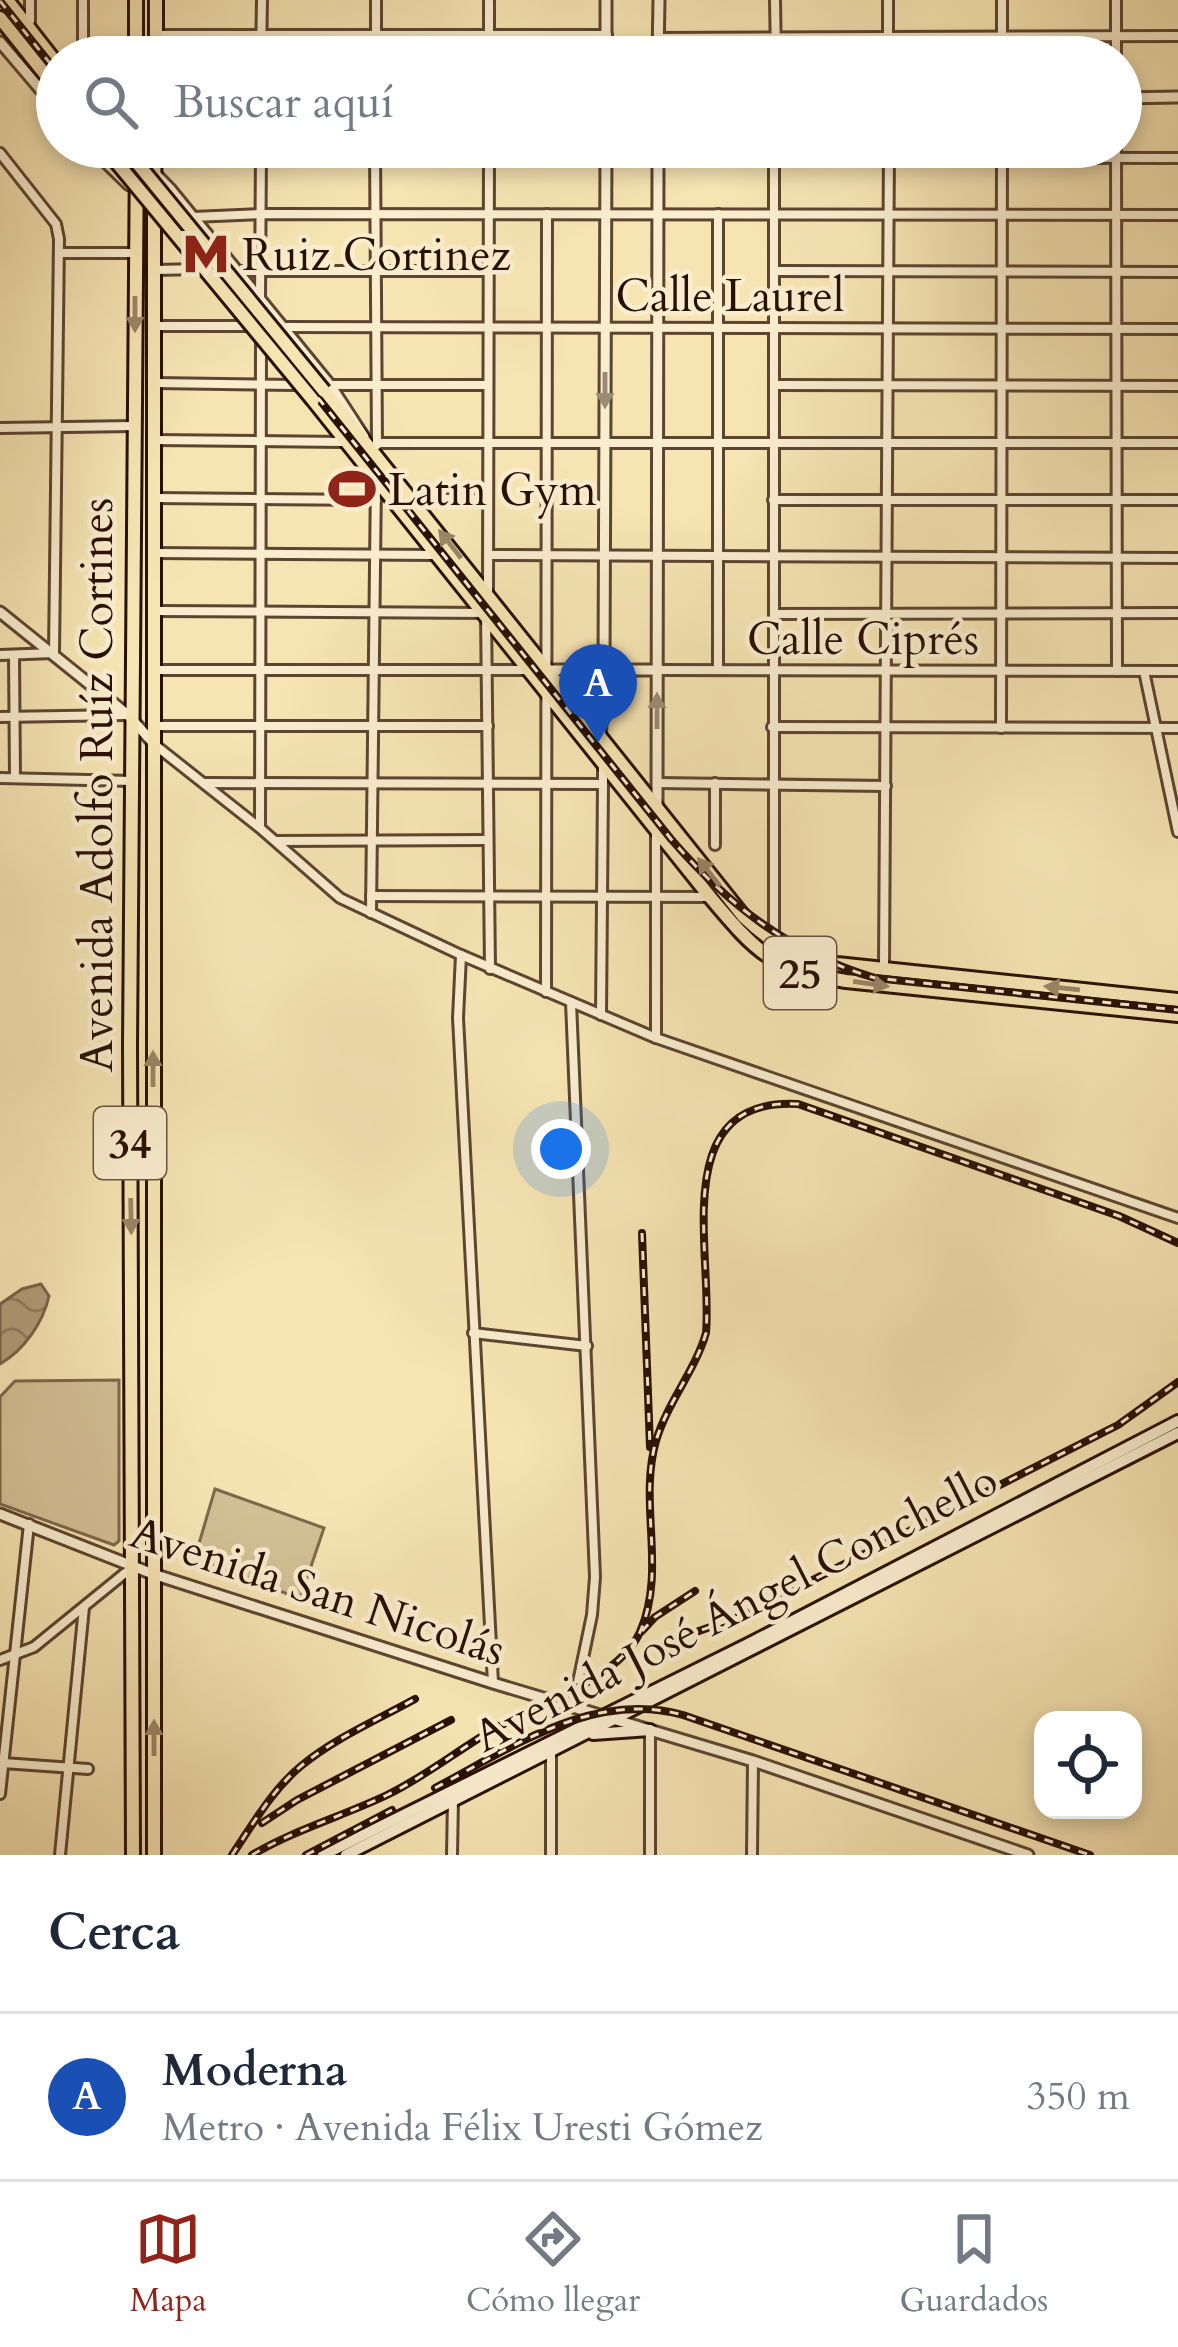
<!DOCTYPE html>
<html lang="es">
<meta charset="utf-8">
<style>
body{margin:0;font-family:Cardo,serif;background:#f2f2f3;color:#1f2937}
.controls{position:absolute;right:36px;bottom:36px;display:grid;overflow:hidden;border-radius:24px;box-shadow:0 6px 18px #0003}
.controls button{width:108px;height:108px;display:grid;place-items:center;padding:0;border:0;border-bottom:3px solid #e0e1e3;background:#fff;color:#1f2937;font:60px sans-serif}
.you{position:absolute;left:561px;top:1149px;width:42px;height:42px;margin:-30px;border:9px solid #fff;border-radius:50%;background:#1a73e8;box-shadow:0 0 0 18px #1a73e833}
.badge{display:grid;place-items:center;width:78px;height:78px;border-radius:50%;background:#8f2418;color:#fff;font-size:39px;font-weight:700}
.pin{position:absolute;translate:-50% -99px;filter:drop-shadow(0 3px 6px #0008)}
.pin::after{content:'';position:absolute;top:63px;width:42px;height:36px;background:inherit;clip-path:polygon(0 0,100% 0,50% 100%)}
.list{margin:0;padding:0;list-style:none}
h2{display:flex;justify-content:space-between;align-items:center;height:156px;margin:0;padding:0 48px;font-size:51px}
h2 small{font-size:39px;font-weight:400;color:#747a83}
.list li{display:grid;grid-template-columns:78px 1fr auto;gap:36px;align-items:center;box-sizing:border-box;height:168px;padding:0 48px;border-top:3px solid #e0e1e3}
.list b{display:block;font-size:45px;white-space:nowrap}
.list p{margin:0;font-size:39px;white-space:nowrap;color:#747a83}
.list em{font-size:39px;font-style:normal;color:#747a83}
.icon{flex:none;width:66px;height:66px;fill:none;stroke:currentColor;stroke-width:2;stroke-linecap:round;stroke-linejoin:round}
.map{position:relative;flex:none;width:1178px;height:1855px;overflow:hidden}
.search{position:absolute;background:#fff;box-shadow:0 6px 18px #0003;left:36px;right:36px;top:36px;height:132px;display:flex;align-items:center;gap:30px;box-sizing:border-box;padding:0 42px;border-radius:66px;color:#747a83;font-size:45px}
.sheet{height:324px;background:#fff}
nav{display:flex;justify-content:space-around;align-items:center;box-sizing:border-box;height:168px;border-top:3px solid #e0e1e3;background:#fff;font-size:33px;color:#747a83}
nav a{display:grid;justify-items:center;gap:6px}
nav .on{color:#8f2418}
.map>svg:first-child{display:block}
</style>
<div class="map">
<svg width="1178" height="1855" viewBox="0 0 1178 1855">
<defs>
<pattern id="water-waves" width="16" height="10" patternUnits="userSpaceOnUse" patternTransform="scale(3)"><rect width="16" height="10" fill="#b09c78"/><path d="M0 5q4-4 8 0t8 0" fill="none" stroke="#8f7e60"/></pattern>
</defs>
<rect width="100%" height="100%" fill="#f6e4b3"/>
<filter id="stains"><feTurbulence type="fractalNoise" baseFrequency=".00167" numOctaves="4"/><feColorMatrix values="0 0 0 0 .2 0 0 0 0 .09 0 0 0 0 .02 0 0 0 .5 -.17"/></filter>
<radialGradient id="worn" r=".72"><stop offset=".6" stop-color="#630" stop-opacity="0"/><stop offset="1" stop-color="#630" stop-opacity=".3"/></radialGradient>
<g fill="#d3c095" stroke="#7e684d" stroke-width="3">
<path d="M 119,1380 L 119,1541 L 114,1545 L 0,1504 L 0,1397 L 15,1381 Z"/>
<path d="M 215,1489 L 324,1528 L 300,1599 L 195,1557 Z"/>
</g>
<path fill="url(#water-waves)" stroke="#7a644a" stroke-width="3" d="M 41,1284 L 49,1296 C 43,1323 24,1350 0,1364 L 0,1304 L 22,1289 Z"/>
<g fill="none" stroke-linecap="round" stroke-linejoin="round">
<defs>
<g id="minor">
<path d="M 376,0 L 376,57"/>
<path d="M 775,0 L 776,57"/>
<path d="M 888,0 L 888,57"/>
<path d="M 1002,0 L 1002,57"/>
<path d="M 1116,0 L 1116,57"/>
<path d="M 30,21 L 30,0"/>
<path d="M 156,35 L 607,35"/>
<path d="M 658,38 L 1178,36"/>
<path d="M 83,57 L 83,0"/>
<path d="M 261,57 L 262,0"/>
<path d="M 489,57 L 489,0"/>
<path d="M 375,147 L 377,445"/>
<path d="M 1116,147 L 1117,671"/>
<path d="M 0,153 L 56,224 L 59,239 L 54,653 L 0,655"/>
<path d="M 156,156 L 606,158"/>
<path d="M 658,157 L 1178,158"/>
<path d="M 193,217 L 261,214 L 1178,215"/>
<path d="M 59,253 L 135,253"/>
<path d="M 155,270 L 201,269"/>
<path d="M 238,271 L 488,271"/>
<path d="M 774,271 L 1178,272"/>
<path d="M 260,299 L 261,147"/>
<path d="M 155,326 L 249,326"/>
<path d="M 282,327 L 1178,329"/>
<path d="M 155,383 L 296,385"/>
<path d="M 330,385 L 488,385"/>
<path d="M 774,385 L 1178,386"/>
<path d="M 0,428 L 134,426"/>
<path d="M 154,440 L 344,442"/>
<path d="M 377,443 L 1178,443"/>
<path d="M 155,498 L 376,500"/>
<path d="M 413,498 L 488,500"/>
<path d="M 773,500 L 1178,500"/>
<path d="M 154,553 L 435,555"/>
<path d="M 489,555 L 1178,558"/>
<path d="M 488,593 L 489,147"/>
<path d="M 155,611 L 486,613 L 490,969"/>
<path d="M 774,614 L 1178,613"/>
<path d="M 14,655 L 15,778"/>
<path d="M 155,670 L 529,670"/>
<path d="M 657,670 L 1178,671"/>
<path d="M 718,670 L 718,214"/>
<path d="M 1144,671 L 1178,832"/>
<path d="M 0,717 L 127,715"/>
<path d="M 156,726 L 488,726"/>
<path d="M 772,727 L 1178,728"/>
<path d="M 1001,728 L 1002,147"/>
<path d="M 601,734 L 604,669"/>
<path d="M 155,745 L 260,828 L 340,898 L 461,955 L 656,1038 L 1178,1218"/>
<path d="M 0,778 L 133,781"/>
<path d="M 206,783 L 603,784 L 603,764"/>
<path d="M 657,783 L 886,786"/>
<path d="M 715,783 L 715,845"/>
<path d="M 260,826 L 261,341"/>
<path d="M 277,841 L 487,840"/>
<path d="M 371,896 L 710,897"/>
<path d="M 371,913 L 376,479"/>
<path d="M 774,943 L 774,147"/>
<path d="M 461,955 L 458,1018 L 493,1683"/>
<path d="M 884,968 L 889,147"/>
<path d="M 546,992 L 547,214"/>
<path d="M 571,1002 L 595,1577 L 592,1615 L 573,1706"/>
<path d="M 601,1015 L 603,784"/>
<path d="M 656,1038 L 656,829"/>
<path d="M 473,1333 L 587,1346"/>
<path d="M 0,1660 L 34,1647 L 130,1569"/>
<path d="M 650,1730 L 650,1855"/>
<path d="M 3,1763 L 88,1769"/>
<path d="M 0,1794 L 29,1524"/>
<path d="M 60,1855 L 84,1607"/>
<path d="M 452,1855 L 453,1799"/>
<path d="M 551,1855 L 551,1749"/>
<path d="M 752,1855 L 753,1761"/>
</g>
<g id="tertiary">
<path d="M 606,0 L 606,57"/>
<path d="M 0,42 L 57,109"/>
<path d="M 658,57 L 659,0"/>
<path d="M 1121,98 L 1178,97"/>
<path d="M 90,147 L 129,185"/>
<path d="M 138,156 L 171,190 L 330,385 L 364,437"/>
<path d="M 0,612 L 128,715 L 155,745"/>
<path d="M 604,669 L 606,147"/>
<path d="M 548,670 L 657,670"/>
<path d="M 657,805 L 658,147"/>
<path d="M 0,1514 L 153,1574 L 493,1683 L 753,1761 L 1028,1855"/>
</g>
<g id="secondary">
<path d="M 593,1734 L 650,1730"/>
<path d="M 323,1855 L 750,1643 L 1178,1421"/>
<path d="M 346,1855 L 1178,1433"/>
</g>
<g id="primary">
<path d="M 7,0 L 57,64"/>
<path d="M 0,18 L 57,89"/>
<path d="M 136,57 L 136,0"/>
<path d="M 156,57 L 156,0"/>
<path d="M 154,186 L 155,147"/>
<path d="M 324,391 L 744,917 C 772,944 799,959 837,964 L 1178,1000"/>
<path d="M 313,400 L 710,897 C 758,954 771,969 846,981 L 1178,1015"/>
<path d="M 133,1855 L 130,1044 L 137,147"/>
<path d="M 154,1855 L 154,206"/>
</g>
</defs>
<use href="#minor" stroke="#5c4530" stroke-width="14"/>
<use href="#tertiary" stroke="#5c4530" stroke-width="15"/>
<use href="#secondary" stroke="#291005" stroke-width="16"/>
<use href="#primary" stroke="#291005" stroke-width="18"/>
<use href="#minor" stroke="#f9edce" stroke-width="8"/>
<use href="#tertiary" stroke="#f9edce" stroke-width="9"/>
<use href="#secondary" stroke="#f9edce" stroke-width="10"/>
<use href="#primary" stroke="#f6e4b3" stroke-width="12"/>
<defs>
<g id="rail">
<path d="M 0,1 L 57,72"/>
<path d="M 113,147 L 255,319 L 671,839 C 728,905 790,953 875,978 L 1178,1010"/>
<path d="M 642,1233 L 650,1447"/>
<path d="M 642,1631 L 655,1617 L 695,1591"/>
<path d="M 668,1642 L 744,1615 L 1118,1425 L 1178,1382"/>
<path d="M 435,1788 C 511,1748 593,1690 683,1715 L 1090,1855"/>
<path d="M 262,1823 L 297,1800 L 451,1720"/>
<path d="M 232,1855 C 253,1824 272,1790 301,1766 C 335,1738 377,1720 415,1699"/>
<path d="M 252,1855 C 294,1830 343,1816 387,1795 C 424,1777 454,1753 489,1732 C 533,1705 618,1681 640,1632 C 667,1570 638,1504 656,1441 C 667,1403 695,1371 706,1333 C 713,1251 667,1097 798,1104 L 1119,1216 L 1178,1243"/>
<path d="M 306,1855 L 392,1810"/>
</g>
</defs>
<use href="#rail" stroke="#291005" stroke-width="8"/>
<use href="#rail" stroke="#f9edce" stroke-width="3" stroke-dasharray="9" stroke-linecap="butt"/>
<defs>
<g id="primary-bridge">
<path d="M 104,147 L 313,400"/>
<path d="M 124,147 L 324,391"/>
</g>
</defs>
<use href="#primary-bridge" stroke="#291005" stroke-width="18" stroke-linecap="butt"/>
<use href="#primary-bridge" stroke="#f6e4b3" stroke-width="12"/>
</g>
<defs><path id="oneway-solid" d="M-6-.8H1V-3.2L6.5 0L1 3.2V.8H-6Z" transform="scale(3)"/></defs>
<g fill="#9a8565">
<use href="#oneway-solid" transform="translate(135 314) rotate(90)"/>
<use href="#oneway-solid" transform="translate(450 544) rotate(-128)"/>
<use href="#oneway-solid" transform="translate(709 872) rotate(-128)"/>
<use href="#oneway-solid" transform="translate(871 984) rotate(8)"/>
<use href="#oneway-solid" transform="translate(1062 988) rotate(-174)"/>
<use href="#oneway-solid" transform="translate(153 1069) rotate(-90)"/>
<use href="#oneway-solid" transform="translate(131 1216) rotate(89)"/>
<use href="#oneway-solid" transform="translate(154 1738) rotate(-90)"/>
</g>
<g fill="#9b8a74">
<use href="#oneway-solid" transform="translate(605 390) rotate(90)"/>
<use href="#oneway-solid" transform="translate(657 711) rotate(-90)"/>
</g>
<defs>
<symbol id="metro-bare" viewBox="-9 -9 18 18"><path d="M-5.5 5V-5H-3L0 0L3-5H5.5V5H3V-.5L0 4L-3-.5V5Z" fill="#8f2418" stroke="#f9edce" stroke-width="2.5" paint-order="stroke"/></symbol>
<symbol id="stadium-bare" viewBox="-9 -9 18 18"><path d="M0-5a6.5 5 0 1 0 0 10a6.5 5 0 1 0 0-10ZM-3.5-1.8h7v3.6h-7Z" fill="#8f2418" stroke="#f9edce" stroke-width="2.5" paint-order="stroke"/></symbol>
</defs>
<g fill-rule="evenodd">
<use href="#metro-bare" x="173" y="221" width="66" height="66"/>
<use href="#stadium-bare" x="319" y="456" width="66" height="66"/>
</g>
<g text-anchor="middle" stroke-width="9" stroke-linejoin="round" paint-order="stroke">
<g fill="#f9edce" stroke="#675241" stroke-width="3">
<rect x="764" y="937" width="72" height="72" rx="9"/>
<rect x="94" y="1107" width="72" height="72" rx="9"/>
</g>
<g font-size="42" font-weight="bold" fill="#291005">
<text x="800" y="988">25</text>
<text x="130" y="1158">34</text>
</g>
<g font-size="45" fill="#291005" stroke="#f9edce" text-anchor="start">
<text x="242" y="270">Ruiz Cortinez</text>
<text x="388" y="505">Latin Gym</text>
</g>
<g font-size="45" fill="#291005" stroke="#f9edce">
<text x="730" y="311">Calle Laurel</text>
<text x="863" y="654">Calle Ciprés</text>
<text transform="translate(96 785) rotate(-90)" y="16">Avenida Adolfo Ruíz Cortines</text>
<text transform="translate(318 1590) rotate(18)" y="16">Avenida San Nicolás</text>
<text transform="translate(735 1607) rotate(-27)" y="16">Avenida José Ángel Conchello</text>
</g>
</g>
<rect width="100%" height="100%" filter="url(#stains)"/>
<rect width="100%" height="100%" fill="url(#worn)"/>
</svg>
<div class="controls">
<button><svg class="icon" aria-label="locate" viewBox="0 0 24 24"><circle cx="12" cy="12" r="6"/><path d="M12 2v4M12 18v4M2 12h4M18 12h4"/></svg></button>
</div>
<div class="you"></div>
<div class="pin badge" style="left:598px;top:743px;background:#1a4fb4">A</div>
<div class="search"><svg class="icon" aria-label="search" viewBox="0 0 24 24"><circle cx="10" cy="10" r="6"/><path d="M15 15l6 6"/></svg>Buscar aquí</div>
</div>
<section class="sheet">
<h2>Cerca<small></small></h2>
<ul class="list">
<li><span class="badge" style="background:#1a4fb4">A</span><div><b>Moderna</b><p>Metro · Avenida Félix Uresti Gómez</p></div><em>350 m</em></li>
</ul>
</section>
<nav>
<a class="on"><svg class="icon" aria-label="map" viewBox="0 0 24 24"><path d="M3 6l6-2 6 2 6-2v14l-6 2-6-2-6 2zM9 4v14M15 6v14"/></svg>Mapa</a>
<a><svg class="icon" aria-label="directions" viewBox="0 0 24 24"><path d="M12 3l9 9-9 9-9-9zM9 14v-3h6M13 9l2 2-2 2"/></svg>Cómo llegar</a>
<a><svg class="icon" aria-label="saved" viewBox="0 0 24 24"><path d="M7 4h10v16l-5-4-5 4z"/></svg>Guardados</a>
</nav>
